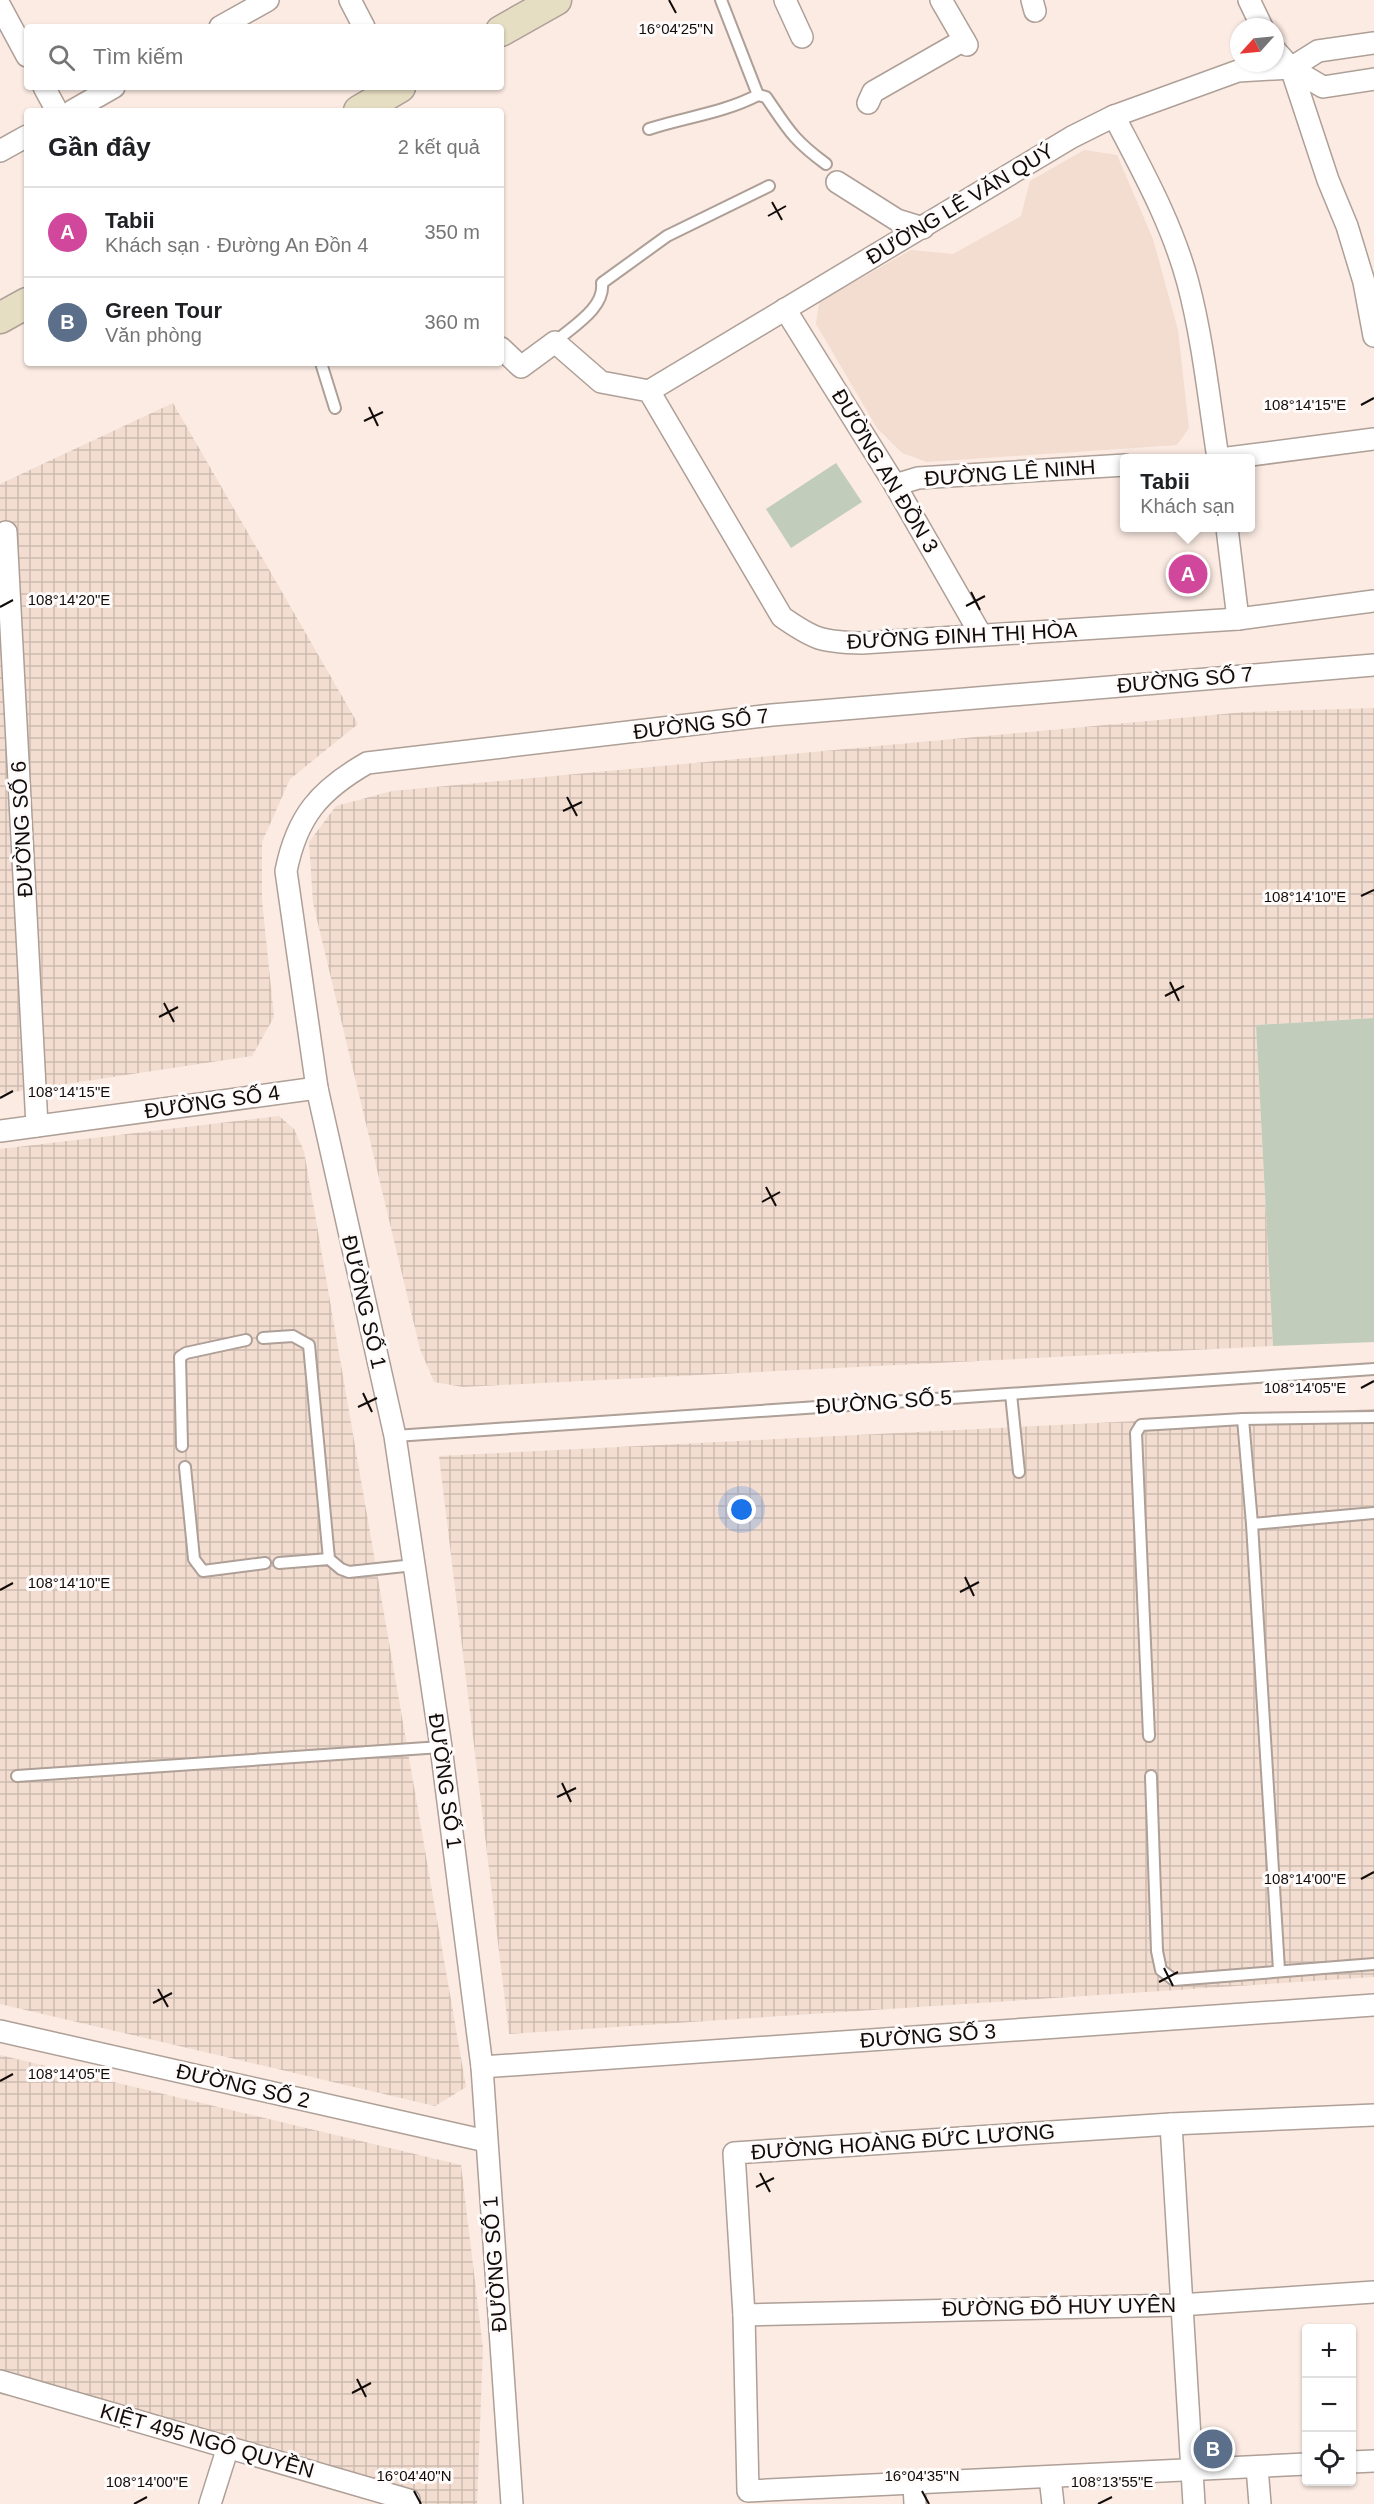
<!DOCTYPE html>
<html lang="vi">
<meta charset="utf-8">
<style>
body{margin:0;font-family:Arial,sans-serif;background:#f6f6f6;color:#202124}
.controls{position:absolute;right:18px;bottom:18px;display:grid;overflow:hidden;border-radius:6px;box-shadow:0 2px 4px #0004}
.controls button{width:54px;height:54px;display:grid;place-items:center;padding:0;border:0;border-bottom:2px solid #e0e0e0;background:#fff;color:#202124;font:30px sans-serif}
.compass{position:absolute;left:1230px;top:18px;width:54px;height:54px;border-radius:50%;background:#fff;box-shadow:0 2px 4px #0004;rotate:243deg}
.you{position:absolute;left:742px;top:1510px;width:21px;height:21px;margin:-15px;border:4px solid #fff;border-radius:50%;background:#1a73e8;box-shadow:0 0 0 9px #1a73e833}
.badge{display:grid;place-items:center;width:39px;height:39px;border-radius:50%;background:#965323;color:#fff;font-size:20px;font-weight:700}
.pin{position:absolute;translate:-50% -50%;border:3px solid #fff;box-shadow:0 2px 6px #0006}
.popup{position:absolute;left:1120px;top:454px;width:135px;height:78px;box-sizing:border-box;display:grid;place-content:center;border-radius:6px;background:#fff;filter:drop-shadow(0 2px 4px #0005);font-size:20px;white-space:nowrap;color:#757577}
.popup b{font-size:22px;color:#202124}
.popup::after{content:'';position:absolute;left:50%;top:100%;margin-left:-12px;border:12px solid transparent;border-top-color:#fff}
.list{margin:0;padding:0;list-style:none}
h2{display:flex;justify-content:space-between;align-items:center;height:78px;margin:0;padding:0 24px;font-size:26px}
h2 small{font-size:20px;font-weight:400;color:#757577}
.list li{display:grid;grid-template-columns:39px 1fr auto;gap:18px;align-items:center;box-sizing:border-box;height:90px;padding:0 24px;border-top:2px solid #e0e0e0}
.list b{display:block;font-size:22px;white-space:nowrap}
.list p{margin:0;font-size:20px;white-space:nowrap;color:#757577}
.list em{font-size:20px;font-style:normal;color:#757577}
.icon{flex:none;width:33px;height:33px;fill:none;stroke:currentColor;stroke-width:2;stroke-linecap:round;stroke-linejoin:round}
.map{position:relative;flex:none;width:1374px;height:2504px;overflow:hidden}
.search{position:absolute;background:#fff;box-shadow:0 2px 4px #0004;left:24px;top:24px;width:480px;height:66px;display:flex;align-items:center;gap:15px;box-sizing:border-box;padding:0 21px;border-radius:6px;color:#757577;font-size:22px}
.panel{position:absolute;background:#fff;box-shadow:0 2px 4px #0004;left:24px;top:108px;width:480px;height:258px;border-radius:6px}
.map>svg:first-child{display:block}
</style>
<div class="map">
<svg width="1374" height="2504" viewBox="0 0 1374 2504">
<defs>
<pattern id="industrial-grid" width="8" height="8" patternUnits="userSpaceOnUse" patternTransform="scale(1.5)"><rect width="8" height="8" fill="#f2ddd0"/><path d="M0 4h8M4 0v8" fill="none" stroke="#cebcb1"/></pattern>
</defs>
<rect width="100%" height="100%" fill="#fbebe3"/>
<path fill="#f2ddd0" d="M 1084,150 L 1117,155 L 1153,239 L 1178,330 L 1189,428 L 1177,445 L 927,462 L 902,453 L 877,428 L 816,324 L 819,302 L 911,250 L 953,254 L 1021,216 L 1030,181 Z"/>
<g fill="url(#industrial-grid)">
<path d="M 173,403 L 358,724 L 290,779 L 262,842 L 262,900 L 274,1017 L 252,1056 L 0,1094 L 0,484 Z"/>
<path d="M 1374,708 L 1374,1018 L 1256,1025 L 1273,1346 L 463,1387 L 434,1382 L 420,1349 L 313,903 L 309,842 L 336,806 L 392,791 L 1245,712 Z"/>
<path d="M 279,1116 L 294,1129 L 304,1151 L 466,2087 L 435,2106 L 0,2004 L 0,1149 Z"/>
<path d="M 1374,1409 L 1374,1977 L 509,2034 L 439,1456 Z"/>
<path d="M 0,2055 L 461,2165 L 483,2348 L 477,2504 L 415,2504 L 0,2394 Z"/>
</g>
<g fill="#c1ccba">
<path d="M 836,463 L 862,502 L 791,548 L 766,509 Z"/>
<path d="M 1374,1018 L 1374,1342 L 1273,1346 L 1256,1025 Z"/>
</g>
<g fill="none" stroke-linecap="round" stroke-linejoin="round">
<defs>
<g id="lane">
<path d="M 758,95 L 766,97 C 788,129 793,140 826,164"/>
<path d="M 649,129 C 686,117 723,113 758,95 L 721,0"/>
<path d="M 555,342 C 573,326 605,308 602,283 L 667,236 L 769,186"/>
<path d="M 321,363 L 335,408"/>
<path d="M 263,1338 L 293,1336 L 309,1345 L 329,1559 L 341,1569 L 349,1572 L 414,1565"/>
<path d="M 1011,1394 L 1019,1472"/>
<path d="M 1243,1419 L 1252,1524 L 1279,1970"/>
<path d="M 395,1436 L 1374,1369"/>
<path d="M 182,1446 L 180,1357 L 186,1353 L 246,1340"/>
<path d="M 185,1467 L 194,1559 L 203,1571 L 265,1563"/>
<path d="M 1252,1524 L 1374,1513"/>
<path d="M 279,1563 L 329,1559"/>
<path d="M 1149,1736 L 1136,1433 L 1141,1425 L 1243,1419 L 1374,1417"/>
<path d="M 17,1776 L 441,1747"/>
<path d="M 1151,1776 L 1157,1951 L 1161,1970 L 1174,1980 L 1374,1964"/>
</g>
<g id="street">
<path d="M 350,0 L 364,27"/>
<path d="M 785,0 L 802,37"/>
<path d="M 941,0 L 967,45"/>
<path d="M 1032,0 L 1035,11"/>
<path d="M 1249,0 L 1262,27"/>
<path d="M 0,6 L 27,56"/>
<path d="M 220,27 L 268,0"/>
<path d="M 1275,50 L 1291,68 L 1328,180 L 1347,226 L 1364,282 L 1374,336"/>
<path d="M 1291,68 L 1323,87 L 1374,79"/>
<path d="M 44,87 L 57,111"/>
<path d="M 868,103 L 873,92 L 964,40"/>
<path d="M 72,111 L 114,87"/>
<path d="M 1114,116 C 1142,170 1172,223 1188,283 C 1203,340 1209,400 1218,458"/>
<path d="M 0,151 L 27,136"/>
<path d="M 837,182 L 897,220 L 923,228"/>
<path d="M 785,309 L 895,485 L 981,635"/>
<path d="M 501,348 L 521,367 L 555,342 L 601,382 L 649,391 L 782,617 C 815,640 822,642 862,643 L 1238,619 L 1374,601"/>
<path d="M 649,391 L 1072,137 L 1114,116 L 1238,71 L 1291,68 L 1318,51 L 1374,43"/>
<path d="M 1228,458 L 1374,439"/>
<path d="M 895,485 L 918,478 L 1125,465"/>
<path d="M 1227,528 L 1238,619"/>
<path d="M 6,532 L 37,1126"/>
<path d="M 0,1131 L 317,1088"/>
<path d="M 0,2031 L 486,2141"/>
<path d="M 482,2067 L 1374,2005"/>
<path d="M 1171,2124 L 1194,2504"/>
<path d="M 744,2315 L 1180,2305 L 1374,2292"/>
<path d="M 0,2381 L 409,2500 L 408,2504"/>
<path d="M 1352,2462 L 1374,2461"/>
<path d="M 1306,2464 L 748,2491 L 744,2315 L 734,2153 L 1171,2124 L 1374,2115"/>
<path d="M 1257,2467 L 1260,2504"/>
<path d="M 1050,2477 L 1053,2504"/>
<path d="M 914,2484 L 915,2504"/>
<path d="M 210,2504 L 228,2447"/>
<path d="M 512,2504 L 482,2067 L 441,1747 L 395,1436 L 317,1088 L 286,871 C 297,816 320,790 367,763 L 772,715 L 1374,665"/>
</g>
<g id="secondary">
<path d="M 501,31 L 556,0"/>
<path d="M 359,111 L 400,87"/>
<path d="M 0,318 L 27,303"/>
</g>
</defs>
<use href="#lane" stroke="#ae9f97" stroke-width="14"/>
<use href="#street" stroke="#ae9f97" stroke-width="24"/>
<use href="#secondary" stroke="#ae9f97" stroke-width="33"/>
<use href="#lane" stroke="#fff" stroke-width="10"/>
<use href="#street" stroke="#fff" stroke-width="21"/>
<use href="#secondary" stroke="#e6dec3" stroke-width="30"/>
</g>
<path fill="none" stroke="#110c0a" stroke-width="2" d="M 669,0 L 676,13M 772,202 L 782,220M 768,216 L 786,206M 1361,405 L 1374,398M 369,407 L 378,426M 364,421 L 383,412M 971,592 L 980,610M 966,606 L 985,596M 0,607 L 13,600M 567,797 L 577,816M 563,811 L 582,802M 1361,896 L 1374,890M 1170,982 L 1179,1001M 1165,996 L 1184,986M 164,1003 L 174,1022M 159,1017 L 178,1007M 0,1098 L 13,1091M 766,1187 L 776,1206M 762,1202 L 780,1192M 1361,1388 L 1374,1381M 363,1393 L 372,1412M 358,1407 L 377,1398M 965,1577 L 974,1596M 0,1590 L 13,1583M 960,1592 L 979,1582M 562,1783 L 571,1802M 557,1797 L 576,1788M 1361,1879 L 1374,1872M 1164,1968 L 1173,1986M 1159,1982 L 1178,1972M 158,1989 L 168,2007M 153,2003 L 172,1993M 0,2081 L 13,2074M 760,2173 L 770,2192M 756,2187 L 774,2178M 357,2379 L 366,2397M 352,2393 L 371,2383M 414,2491 L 421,2504M 922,2491 L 929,2504M 134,2504 L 147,2497M 1098,2504 L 1112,2497"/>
<g text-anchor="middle" stroke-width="6" stroke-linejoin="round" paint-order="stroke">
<g font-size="21" fill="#110c0a" stroke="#fffbfa">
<text transform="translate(960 204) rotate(-31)" y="7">ĐƯỜNG LÊ VĂN QUÝ</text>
<text transform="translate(885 471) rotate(59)" y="7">ĐƯỜNG AN ĐỒN 3</text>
<text transform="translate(1010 473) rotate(-4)" y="7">ĐƯỜNG LÊ NINH</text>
<text transform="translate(962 636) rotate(-3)" y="7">ĐƯỜNG ĐINH THỊ HÒA</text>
<text transform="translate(1185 680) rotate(-5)" y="7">ĐƯỜNG SỐ 7</text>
<text transform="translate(701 724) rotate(-7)" y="7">ĐƯỜNG SỐ 7</text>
<text transform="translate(22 829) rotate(-93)" y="7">ĐƯỜNG SỐ 6</text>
<text transform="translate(212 1102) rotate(-8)" y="7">ĐƯỜNG SỐ 4</text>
<text transform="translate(364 1302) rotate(77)" y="7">ĐƯỜNG SỐ 1</text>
<text transform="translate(884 1402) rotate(-4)" y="7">ĐƯỜNG SỐ 5</text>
<text transform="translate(445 1781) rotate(82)" y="7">ĐƯỜNG SỐ 1</text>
<text transform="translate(928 2036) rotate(-4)" y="7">ĐƯỜNG SỐ 3</text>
<text transform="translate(243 2086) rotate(13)" y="7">ĐƯỜNG SỐ 2</text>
<text transform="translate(903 2142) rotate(-4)" y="7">ĐƯỜNG HOÀNG ĐỨC LƯƠNG</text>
<text transform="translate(495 2264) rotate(-94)" y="7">ĐƯỜNG SỐ 1</text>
<text transform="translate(1059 2307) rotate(-1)" y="7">ĐƯỜNG ĐỖ HUY UYÊN</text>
<text transform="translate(207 2441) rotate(16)" y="7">KIỆT 495 NGÔ QUYỀN</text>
</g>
</g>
<g font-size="15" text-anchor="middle" fill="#110c0a" stroke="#fffbfa" stroke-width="6" stroke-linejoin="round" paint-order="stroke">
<text x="676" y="34">16°04'25"N</text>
<text x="1305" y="410">108°14'15"E</text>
<text x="69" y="605">108°14'20"E</text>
<text x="1305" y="902">108°14'10"E</text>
<text x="69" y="1097">108°14'15"E</text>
<text x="1305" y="1393">108°14'05"E</text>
<text x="69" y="1588">108°14'10"E</text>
<text x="1305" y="1884">108°14'00"E</text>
<text x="69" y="2079">108°14'05"E</text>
<text x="414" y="2481">16°04'40"N</text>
<text x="922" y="2481">16°04'35"N</text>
<text x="147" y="2487">108°14'00"E</text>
<text x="1112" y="2487">108°13'55"E</text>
</g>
</svg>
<div class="controls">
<button>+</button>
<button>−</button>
<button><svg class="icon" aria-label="locate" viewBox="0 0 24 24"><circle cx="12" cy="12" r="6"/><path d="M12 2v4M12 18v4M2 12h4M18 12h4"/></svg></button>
</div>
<svg class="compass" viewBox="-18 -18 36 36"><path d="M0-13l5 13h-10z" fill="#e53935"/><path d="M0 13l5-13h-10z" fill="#757577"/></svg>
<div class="you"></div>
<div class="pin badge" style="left:1188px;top:574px;background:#d1479c">A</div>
<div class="popup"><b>Tabii</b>Khách sạn</div>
<div class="pin badge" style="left:1213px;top:2449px;background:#5c6f8a">B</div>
<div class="search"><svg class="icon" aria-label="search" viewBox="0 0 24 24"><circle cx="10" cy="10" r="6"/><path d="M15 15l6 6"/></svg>Tìm kiếm</div>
<section class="panel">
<h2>Gần đây<small>2 kết quả</small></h2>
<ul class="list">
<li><span class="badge" style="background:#d1479c">A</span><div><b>Tabii</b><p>Khách sạn · Đường An Đồn 4</p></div><em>350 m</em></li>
<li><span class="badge" style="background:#5c6f8a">B</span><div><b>Green Tour</b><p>Văn phòng</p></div><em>360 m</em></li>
</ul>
</section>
</div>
